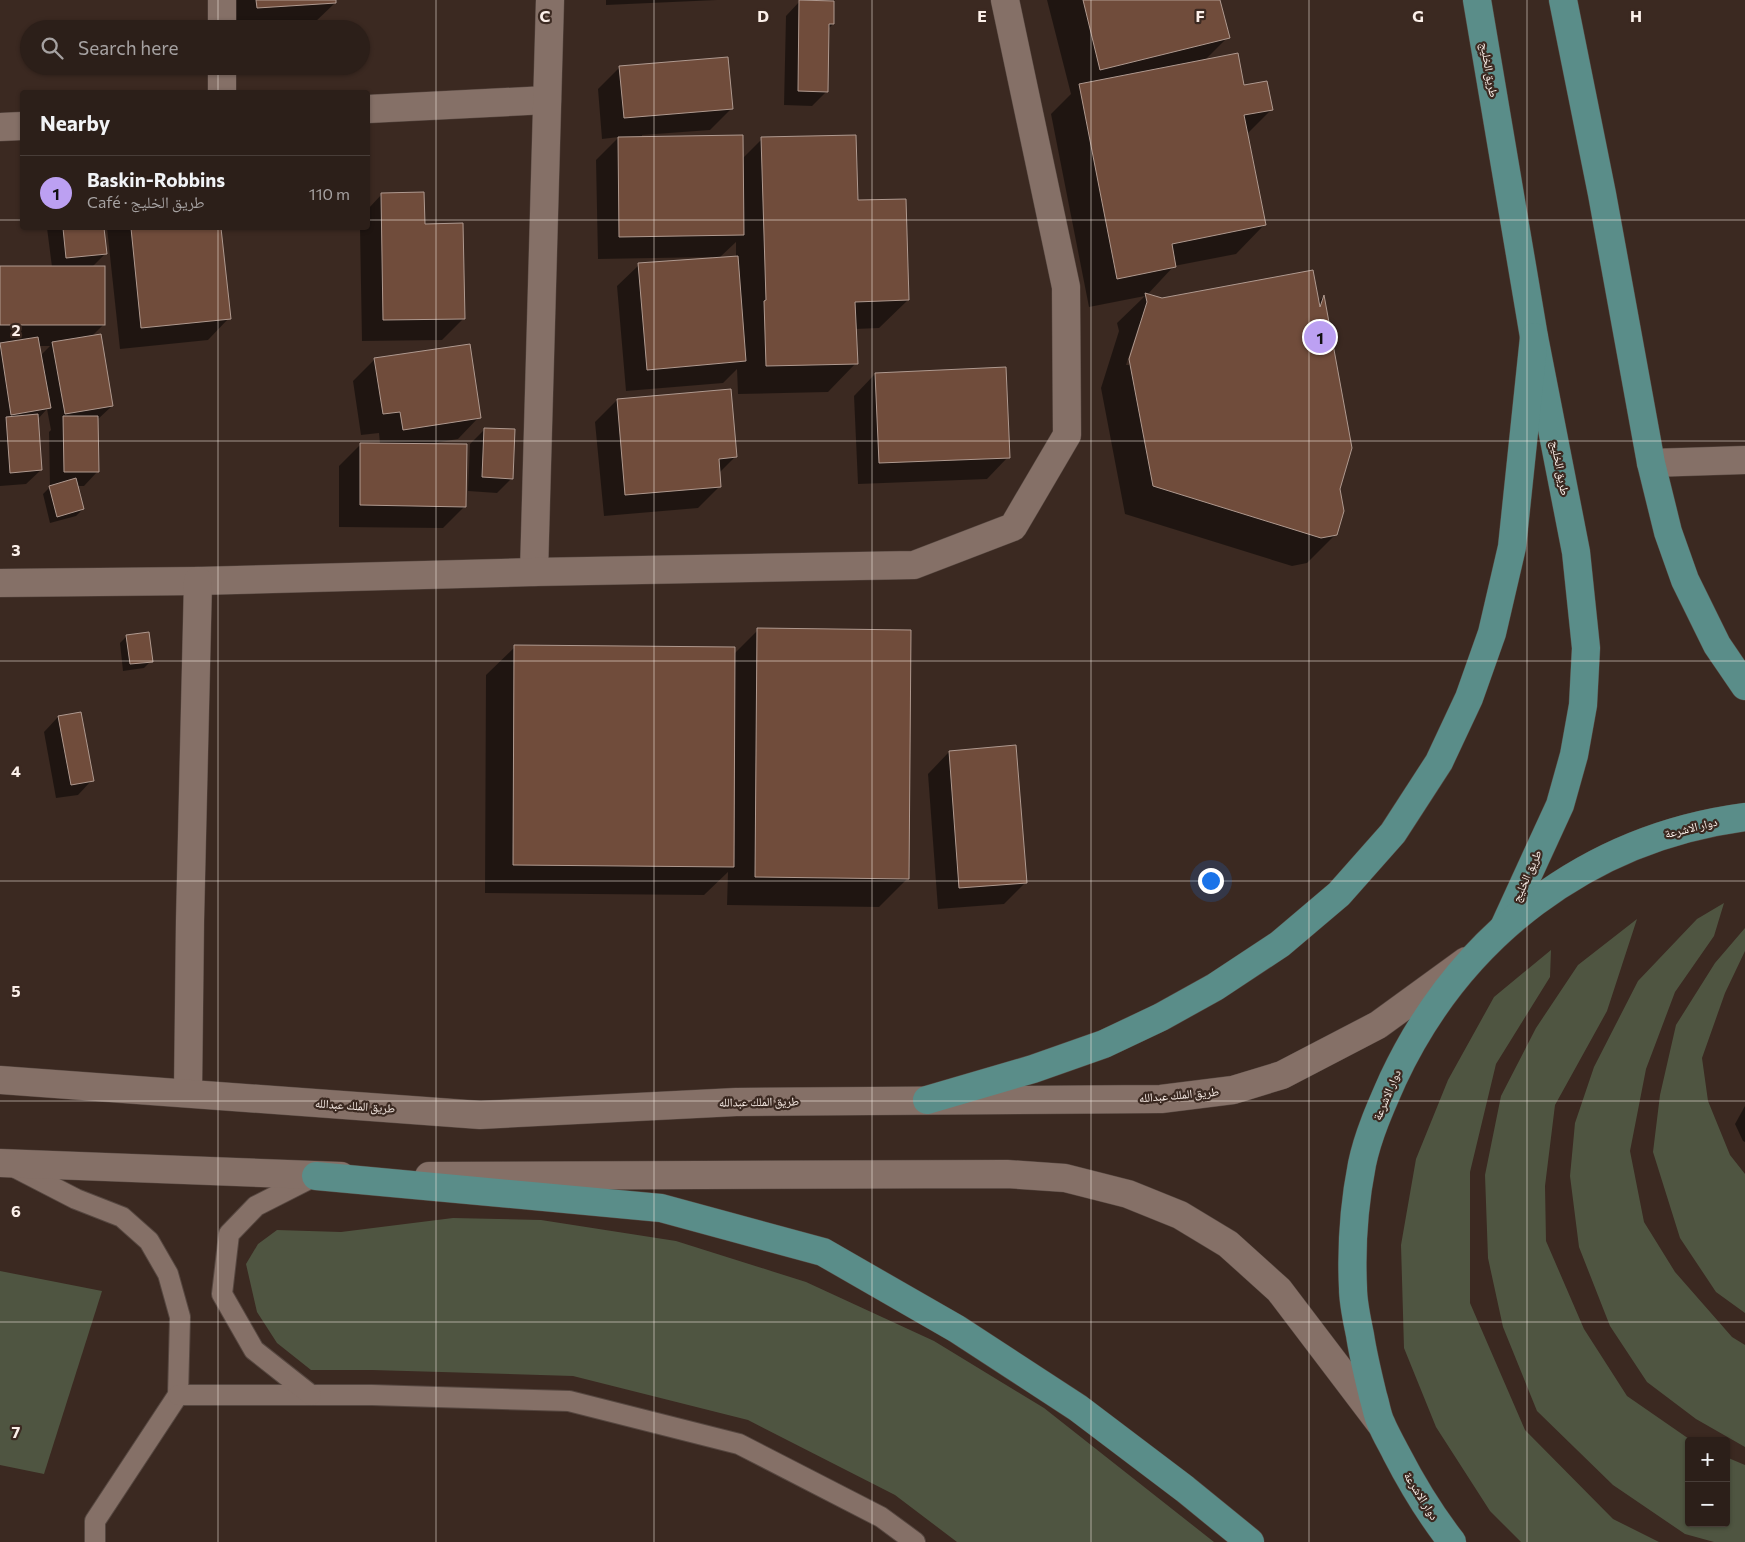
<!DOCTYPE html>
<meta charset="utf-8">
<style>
body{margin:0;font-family:Commissioner,"Noto Naskh Arabic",sans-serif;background:#342722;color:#f1f3f6}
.controls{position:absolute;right:15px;bottom:15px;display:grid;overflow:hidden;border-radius:5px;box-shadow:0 1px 4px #0004}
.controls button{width:45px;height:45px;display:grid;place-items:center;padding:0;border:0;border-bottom:1px solid #483d38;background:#2c1f19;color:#f1f3f6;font:25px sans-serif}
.you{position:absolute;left:1210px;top:880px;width:18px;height:18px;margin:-12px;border:4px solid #fff;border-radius:50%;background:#1a73e8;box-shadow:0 0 0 8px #1a73e833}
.badge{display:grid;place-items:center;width:32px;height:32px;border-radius:50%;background:#bca0f2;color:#111;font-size:16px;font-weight:700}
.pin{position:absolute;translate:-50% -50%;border:2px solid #fff;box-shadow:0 1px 5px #0006}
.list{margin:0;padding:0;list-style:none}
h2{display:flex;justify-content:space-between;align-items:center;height:65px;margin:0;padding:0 20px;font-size:21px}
h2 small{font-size:16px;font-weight:400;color:#a6a2a2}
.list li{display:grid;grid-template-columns:32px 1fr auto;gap:15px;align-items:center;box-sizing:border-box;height:75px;padding:0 20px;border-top:1px solid #483d38}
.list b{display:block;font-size:19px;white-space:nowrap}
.list p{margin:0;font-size:16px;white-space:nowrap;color:#a6a2a2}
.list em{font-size:16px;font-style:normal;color:#a6a2a2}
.icon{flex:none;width:28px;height:28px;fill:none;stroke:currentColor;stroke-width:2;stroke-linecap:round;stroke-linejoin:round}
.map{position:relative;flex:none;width:1745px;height:1542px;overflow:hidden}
.search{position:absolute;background:#2c1f19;box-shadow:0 1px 4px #0004;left:20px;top:20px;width:350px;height:55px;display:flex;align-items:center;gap:12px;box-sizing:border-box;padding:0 18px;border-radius:28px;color:#a6a2a2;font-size:19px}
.panel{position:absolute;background:#2c1f19;box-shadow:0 1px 4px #0004;left:20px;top:90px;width:350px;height:140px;border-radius:5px}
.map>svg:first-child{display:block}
</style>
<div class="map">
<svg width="1745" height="1542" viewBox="0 0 1745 1542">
<rect width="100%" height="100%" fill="#3b2921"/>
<g fill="#4f5541">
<path d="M 1724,903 L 1714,936 L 1675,992 L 1646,1069 L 1630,1151 L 1644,1222 L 1675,1272 L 1732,1337 L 1745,1345 L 1745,1447 L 1696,1419 L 1647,1382 L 1610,1326 L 1579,1247 L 1570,1176 L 1575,1123 L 1594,1067 L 1638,981 L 1697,919 Z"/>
<path d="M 1637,919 L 1607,1011 L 1555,1105 L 1545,1186 L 1546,1241 L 1584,1329 L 1627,1396 L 1692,1441 L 1689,1441 L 1689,1523 L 1726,1523 L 1726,1457 L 1745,1465 L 1745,1542 L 1714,1542 L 1685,1534 L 1613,1485 L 1537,1411 L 1503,1327 L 1488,1258 L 1485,1175 L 1501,1096 L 1536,1028 L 1578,965 Z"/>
<path d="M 1745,928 L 1745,951 L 1725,993 L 1702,1058 L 1708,1101 L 1730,1155 L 1745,1174 L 1745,1313 L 1716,1292 L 1680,1238 L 1653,1152 L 1660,1095 L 1676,1025 L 1715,963 Z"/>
<path d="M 1551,950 L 1550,977 L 1496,1064 L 1470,1172 L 1470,1303 L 1525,1430 L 1613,1519 L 1659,1542 L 1521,1542 L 1490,1511 L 1436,1427 L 1404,1348 L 1401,1245 L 1416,1159 L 1448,1080 L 1494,997 Z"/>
<path d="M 453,1218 L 541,1220 L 676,1241 L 806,1282 L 934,1341 L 1044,1408 L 1214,1542 L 957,1542 L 895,1495 L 748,1420 L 573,1376 L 372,1370 L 311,1370 L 277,1343 L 257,1312 L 246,1264 L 258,1244 L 277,1230 L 341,1232 Z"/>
<path d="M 0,1271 L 102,1291 L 44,1474 L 0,1465 Z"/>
</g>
<g fill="#0007" fill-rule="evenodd">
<path d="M 234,0 L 334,0 L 335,3 L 313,24 L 236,29 Z"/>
<path d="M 606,0 L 717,0 L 606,5 Z"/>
<path d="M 1047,0 L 1219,0 L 1228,37 L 1205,60 L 1272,109 L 1247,134 L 1264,225 L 1236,254 L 1174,266 L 1147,295 L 1162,299 L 1318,302 L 1323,297 L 1351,448 L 1339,489 L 1336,534 L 1307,563 L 1292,566 L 1125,514 L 1101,388 L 1119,331 L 1117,323 L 1145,296 L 1089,307 L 1051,114 L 1071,94 ZM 1139,325 L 1141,325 L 1129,365 L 1126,365 Z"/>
<path d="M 800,1 L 833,24 L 828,29 L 826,92 L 812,106 L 784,105 L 786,16 Z"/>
<path d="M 620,67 L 732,108 L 710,130 L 642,135 L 642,138 L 742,159 L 762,139 L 857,202 L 908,300 L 879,328 L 855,329 L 856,363 L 828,392 L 738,394 L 737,369 L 723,383 L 626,391 L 617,286 L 639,265 L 712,259 L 712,257 L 598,259 L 596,160 L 619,137 L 602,139 L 598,89 ZM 736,242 L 736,257 L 719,258 Z"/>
<path d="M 382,194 L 464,318 L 442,340 L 362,341 L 360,228 L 368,228 L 368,209 Z"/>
<path d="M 47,228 L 102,228 L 106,253 L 92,267 L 104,324 L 91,337 L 112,406 L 97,420 L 98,471 L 84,486 L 76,486 L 83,509 L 76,516 L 50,523 L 43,494 L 50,487 L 49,432 L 51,430 L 47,409 L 37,420 L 41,470 L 26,484 L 0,486 L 0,267 L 52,267 ZM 39,346 L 50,346 L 40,356 Z"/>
<path d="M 107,228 L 220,228 L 229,318 L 208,340 L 120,349 Z"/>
<path d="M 375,359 L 479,417 L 458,439 L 429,444 L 465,506 L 443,528 L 339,527 L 339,466 L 361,444 L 380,444 L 379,433 L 361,435 L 353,381 Z"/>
<path d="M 875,374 L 1008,457 L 987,479 L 858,484 L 854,396 Z"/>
<path d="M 617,400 L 736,456 L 719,473 L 720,486 L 698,508 L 604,516 L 595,422 Z"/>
<path d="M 485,429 L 512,478 L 497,493 L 468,491 L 470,444 Z"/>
<path d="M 758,630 L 908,878 L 879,907 L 727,905 L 728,872 L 704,895 L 485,893 L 486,675 L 515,647 L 734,654 Z"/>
<path d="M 127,636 L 151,661 L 144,668 L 123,671 L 120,643 Z"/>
<path d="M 58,717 L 92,780 L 78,795 L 56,798 L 44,732 Z"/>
<path d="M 949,752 L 1026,882 L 1004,904 L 938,909 L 928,774 Z"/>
<path d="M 1745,1106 L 1745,1142 L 1743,1141 L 1735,1124 Z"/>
</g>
<g fill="#704c3b" stroke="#af998f">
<path d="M 256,0 L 336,0 L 336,3 L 257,8 Z"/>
<path d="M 799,0 L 834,1 L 834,24 L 829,24 L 828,92 L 798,91 Z"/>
<path d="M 1083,0 L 1220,0 L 1230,38 L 1100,70 Z"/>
<path d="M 1238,53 L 1244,85 L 1267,81 L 1273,110 L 1244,115 L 1266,225 L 1172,244 L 1176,267 L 1117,279 L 1079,84 Z"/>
<path d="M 728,57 L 733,109 L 624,118 L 619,66 Z"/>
<path d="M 743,135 L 744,235 L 619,237 L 618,137 Z"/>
<path d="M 856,135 L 858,200 L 906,199 L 909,300 L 855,302 L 858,364 L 766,366 L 764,301 L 766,300 L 761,137 Z"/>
<path d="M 424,192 L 425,224 L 463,223 L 465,319 L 383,320 L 381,193 Z"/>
<path d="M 63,228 L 104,228 L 107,254 L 66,258 Z"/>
<path d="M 131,228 L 221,228 L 231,319 L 141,328 Z"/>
<path d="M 738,256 L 746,361 L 647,370 L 638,263 Z"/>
<rect x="0" y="266" width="105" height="59"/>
<path d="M 1313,270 L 1320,307 L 1324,295 L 1352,448 L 1340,489 L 1344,511 L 1337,535 L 1321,538 L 1153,486 L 1129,359 L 1147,302 L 1145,293 L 1162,298 Z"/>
<path d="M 101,334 L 113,406 L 65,414 L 52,342 Z"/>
<path d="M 38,337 L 51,408 L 11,415 L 0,343 Z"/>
<path d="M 470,344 L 481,418 L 403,430 L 400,412 L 383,414 L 374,358 Z"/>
<path d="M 1006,367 L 1010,458 L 879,463 L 875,373 Z"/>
<path d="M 731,389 L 737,457 L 719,459 L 721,487 L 625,495 L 617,399 Z"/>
<path d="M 38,414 L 42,470 L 10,473 L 6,417 Z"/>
<path d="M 63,416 L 98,416 L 99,472 L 64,472 Z"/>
<path d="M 484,428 L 515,429 L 513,479 L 482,477 Z"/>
<path d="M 360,443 L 467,444 L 466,507 L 360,505 Z"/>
<path d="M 76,478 L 84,509 L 57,517 L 49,486 Z"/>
<path d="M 757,628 L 911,630 L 909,879 L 755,877 Z"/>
<path d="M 149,632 L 153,662 L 130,664 L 126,635 Z"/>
<path d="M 514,645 L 735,647 L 734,867 L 513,865 Z"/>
<path d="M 81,712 L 94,781 L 71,785 L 58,716 Z"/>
<path d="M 1016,745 L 1027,883 L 959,888 L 949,751 Z"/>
</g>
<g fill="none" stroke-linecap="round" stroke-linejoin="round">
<defs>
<g id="service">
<path d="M 12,1166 L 76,1199 L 122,1217 L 149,1241 L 168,1274 L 180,1317 L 178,1395 L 95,1521 L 95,1542"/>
<path d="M 178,1395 L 372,1395 L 569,1401 L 739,1444 L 881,1517 L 915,1542"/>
<path d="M 311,1395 L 254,1350 L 222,1294 L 229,1234 L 256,1206 L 315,1176"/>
</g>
<g id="minor">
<path d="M 222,0 L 222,29"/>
<path d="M 222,66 L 222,92"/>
<path d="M 368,109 L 547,100"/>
<path d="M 0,127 L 22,126"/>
<path d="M 1651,463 L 1745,460"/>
<path d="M 534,572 L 550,0"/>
<path d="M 0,583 L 198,581 L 534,572 L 914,565 L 1013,527 L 1067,435 L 1066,287 L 1005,0"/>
<path d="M 188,1093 L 190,921 L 198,581"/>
</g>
<g id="tertiary">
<path d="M 0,1080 L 480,1115 L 736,1102 L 1161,1099 L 1233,1090 L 1282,1075 L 1378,1025 L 1466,961"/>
<path d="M 0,1163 L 341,1176"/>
<path d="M 429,1176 L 1007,1174 L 1065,1178 L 1128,1194 L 1180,1215 L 1228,1244 L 1279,1290 L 1380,1423"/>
</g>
<g id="primary">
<path d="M 1477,0 L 1534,337 L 1576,552 L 1586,648 L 1583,705 L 1574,755 L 1560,805 L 1504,927"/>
<path d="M 1563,0 L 1602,194 L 1651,463 L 1668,532 L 1685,580 L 1717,645 L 1745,686"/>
<path d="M 927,1100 L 1033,1069 L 1104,1044 L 1161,1017 L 1215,987 L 1280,944 L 1339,894 L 1393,833 L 1439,762 L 1469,698 L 1492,633 L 1512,547 L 1534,337"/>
<path d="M 316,1176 L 661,1208 L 823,1252 L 957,1329 L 1078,1408 L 1185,1489 L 1250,1542"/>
<path d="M 1452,1542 C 1430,1514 1412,1484 1396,1453 C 1391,1443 1385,1433 1381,1423 C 1377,1415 1376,1405 1373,1396 C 1368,1375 1363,1355 1360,1335 C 1357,1320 1353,1303 1353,1288 C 1351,1246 1354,1205 1362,1164 C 1368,1135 1381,1106 1393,1079 C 1460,936 1587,838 1745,817"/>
</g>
</defs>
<use href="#service" stroke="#564740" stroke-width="22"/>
<use href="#minor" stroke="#564740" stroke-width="29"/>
<use href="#tertiary" stroke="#564740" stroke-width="29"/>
<use href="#primary" stroke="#564740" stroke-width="29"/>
<use href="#service" stroke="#857067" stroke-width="20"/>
<use href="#minor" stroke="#857067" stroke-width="28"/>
<use href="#tertiary" stroke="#857067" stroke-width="28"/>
<use href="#primary" stroke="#5a8d89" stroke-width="28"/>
</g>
<path fill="none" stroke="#fcf0ea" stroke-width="1" stroke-opacity="0.55" d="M 218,0 L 218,29M 436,0 L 436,1542M 654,0 L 654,1542M 872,0 L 872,1542M 1091,0 L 1091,1542M 1309,0 L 1309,1542M 1527,0 L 1527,1542M 218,66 L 218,92M 0,220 L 22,220M 368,220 L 1745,220M 218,228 L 218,1542M 0,441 L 1745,441M 0,661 L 1745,661M 0,881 L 1745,881M 0,1101 L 1745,1101M 0,1322 L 1745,1322"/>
<g text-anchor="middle" stroke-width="4.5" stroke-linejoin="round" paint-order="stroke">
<g font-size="12" fill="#fcf0ea" stroke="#3b2921">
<text transform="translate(1489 70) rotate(80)" y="4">طريق الخليج</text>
<text transform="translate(1560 468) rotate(79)" y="4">طريق الخليج</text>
<text transform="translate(1691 828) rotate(-14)" y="4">دوار الاشرعة</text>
<text transform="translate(1527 876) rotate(-66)" y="4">طريق الخليج</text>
<text transform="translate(1179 1095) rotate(-5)" y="4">طريق الملك عبدالله</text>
<text transform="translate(1387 1095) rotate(-67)" y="4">دوار الاشرعة</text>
<text transform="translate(759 1102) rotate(-1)" y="4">طريق الملك عبدالله</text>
<text transform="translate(355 1106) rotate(4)" y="4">طريق الملك عبدالله</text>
<text transform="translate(1421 1496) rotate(58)" y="4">دوار الاشرعة</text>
</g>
</g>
<g font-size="16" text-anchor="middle" font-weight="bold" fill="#fcf0ea" stroke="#3b2921" stroke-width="4.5" stroke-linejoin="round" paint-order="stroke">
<text x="545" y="22">C</text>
<text x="763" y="22">D</text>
<text x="982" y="22">E</text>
<text x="1200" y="22">F</text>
<text x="1418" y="22">G</text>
<text x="1636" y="22">H</text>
<text x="16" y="336">2</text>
<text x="16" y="556">3</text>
<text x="16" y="777">4</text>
<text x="16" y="997">5</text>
<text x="16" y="1217">6</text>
<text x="16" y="1438">7</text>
</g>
</svg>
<div class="controls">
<button>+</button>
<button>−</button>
</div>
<div class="you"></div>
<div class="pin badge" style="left:1320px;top:337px">1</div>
<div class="search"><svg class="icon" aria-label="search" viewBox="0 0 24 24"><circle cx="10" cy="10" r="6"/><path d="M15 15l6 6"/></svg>Search here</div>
<section class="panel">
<h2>Nearby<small></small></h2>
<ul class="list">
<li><span class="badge">1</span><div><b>Baskin-Robbins</b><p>Café · طريق الخليج</p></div><em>110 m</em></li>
</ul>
</section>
</div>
